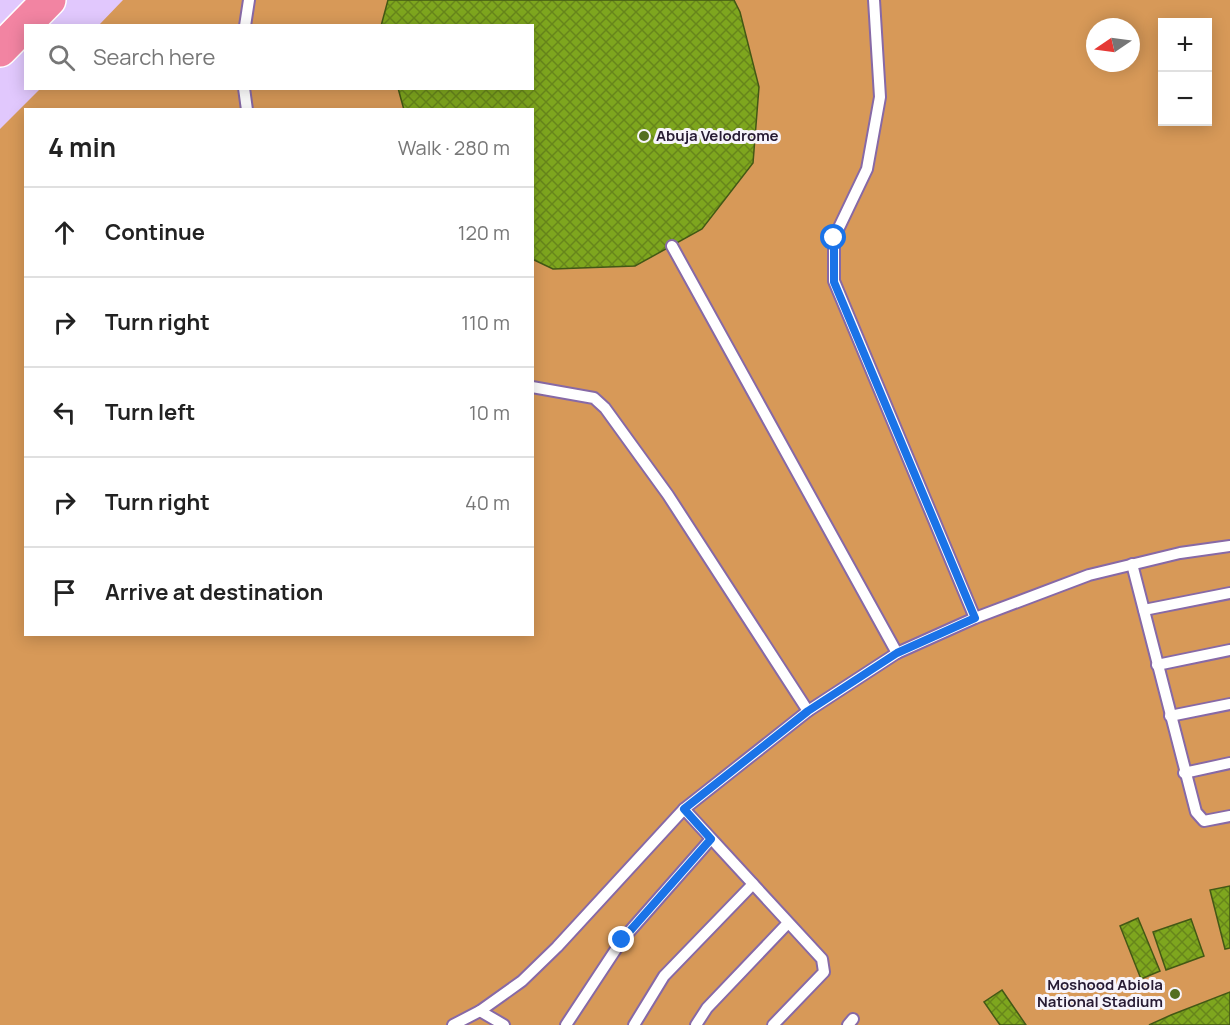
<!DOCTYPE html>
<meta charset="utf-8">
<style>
body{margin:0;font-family:Manrope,sans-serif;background:#f2f2f2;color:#222}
.controls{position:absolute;right:18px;top:18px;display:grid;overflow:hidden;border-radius:0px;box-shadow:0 3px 15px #0003}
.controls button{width:54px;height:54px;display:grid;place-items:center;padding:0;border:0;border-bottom:2px solid #e0e0e0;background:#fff;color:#222;font:30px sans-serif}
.compass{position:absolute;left:1086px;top:18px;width:54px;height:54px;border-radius:50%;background:#fff;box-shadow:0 3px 15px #0003;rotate:257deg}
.stop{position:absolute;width:18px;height:18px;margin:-14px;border:4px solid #1a73e8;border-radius:50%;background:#fff}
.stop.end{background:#1a73e8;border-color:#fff;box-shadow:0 2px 6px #0008}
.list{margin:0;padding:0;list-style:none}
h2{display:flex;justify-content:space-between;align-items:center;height:78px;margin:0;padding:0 24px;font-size:26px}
h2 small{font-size:20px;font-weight:400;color:#767676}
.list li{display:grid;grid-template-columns:39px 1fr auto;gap:18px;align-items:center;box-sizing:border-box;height:90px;padding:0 24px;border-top:2px solid #e0e0e0}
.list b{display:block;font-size:22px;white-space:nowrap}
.list em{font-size:20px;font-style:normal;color:#767676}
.icon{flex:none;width:33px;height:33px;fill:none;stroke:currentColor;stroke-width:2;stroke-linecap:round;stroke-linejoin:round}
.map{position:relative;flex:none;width:1230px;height:1025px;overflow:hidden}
.search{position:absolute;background:#fff;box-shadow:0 3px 15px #0003;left:24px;top:24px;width:510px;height:66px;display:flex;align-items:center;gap:15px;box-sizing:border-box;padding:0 21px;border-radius:0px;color:#767676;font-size:22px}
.panel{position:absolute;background:#fff;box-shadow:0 3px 15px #0003;left:24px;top:108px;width:510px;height:528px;border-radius:0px}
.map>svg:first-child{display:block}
</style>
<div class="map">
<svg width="1230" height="1025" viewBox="0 0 1230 1025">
<defs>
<pattern id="building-cross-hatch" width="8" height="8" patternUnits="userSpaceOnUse" patternTransform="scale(1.5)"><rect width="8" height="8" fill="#7ea61e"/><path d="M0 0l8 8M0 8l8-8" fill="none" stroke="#67861b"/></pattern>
</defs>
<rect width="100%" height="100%" fill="#e1c8fd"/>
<path fill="#d79958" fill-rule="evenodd" d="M 123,0 L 1230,0 L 1230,1025 L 0,1025 L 0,129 L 40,89 L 532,88 L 532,26 L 99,25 ZM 1162,22 L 1208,22 L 1208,122 L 1162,122 ZM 1095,27 L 1131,27 L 1131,63 L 1095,63 ZM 26,110 L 532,110 L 532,634 L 26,634 Z"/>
<g fill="url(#building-cross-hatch)" stroke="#435815" stroke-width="1.5">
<path d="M 388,0 L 734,0 L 740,12 L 759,87 L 753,163 L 702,229 L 635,266 L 553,269 L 532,259 L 532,110 L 404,110 L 398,88 L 532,88 L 532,26 L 381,26 Z"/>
<path d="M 1230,886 L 1230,948 L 1225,949 L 1210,890 Z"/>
<path d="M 1138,918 L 1160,971 L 1141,979 L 1120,926 Z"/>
<path d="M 1191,919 L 1204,956 L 1166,970 L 1153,932 Z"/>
<path d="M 1002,990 L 1026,1025 L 1000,1025 L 984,1002 Z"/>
<path d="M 1230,992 L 1230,1025 L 1149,1025 L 1171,1015 Z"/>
</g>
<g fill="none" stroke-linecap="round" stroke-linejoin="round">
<defs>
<g id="service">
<path d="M 874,0 L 880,97 L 867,169 L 834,238 L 834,281 L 975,618"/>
<path d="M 245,26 L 249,0"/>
<path d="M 244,88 L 247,110"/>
<path d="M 672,246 L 897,653"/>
<path d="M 532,387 L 594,398 L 605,408 L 668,495 L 808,711"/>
<path d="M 1132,564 L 1196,812 L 1204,821 L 1230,816"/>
<path d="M 1144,610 L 1230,593"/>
<path d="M 1157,665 L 1230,650"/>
<path d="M 1170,716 L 1230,704"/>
<path d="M 1184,773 L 1230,763"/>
<path d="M 684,809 L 822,959 L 824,972 L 773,1025"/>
<path d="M 480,1011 L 504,1025"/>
<path d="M 453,1025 L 480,1011 L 522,981 L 557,947 L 684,809 L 808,711 L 897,653 L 975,618 L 1089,575 L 1180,553 L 1230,546"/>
<path d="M 566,1025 L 622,940 L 711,839"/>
<path d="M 634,1025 L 664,976 L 753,884"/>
<path d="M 696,1025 L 707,1008 L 788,923"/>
<path d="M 848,1025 L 853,1019"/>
</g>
<path id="trunk" d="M 0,50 L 49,0"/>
</defs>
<use href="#service" stroke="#8769a6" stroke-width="14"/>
<use href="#trunk" stroke="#fff" stroke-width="36"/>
<use href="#service" stroke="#fff" stroke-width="10"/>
<use href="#trunk" stroke="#f284a2" stroke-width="33"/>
</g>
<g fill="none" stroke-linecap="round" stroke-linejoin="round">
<path stroke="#1a73e8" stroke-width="8" d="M 622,940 L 711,839 L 684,809 L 808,711 L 897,653 L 975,618 L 834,282 L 834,238"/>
</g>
<g fill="#546e20" stroke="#f7f4fb" stroke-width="2">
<circle cx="644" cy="136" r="6"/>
<circle cx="1175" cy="994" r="6"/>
</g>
<g text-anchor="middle" stroke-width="6" stroke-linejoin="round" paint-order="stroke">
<g font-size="15" font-weight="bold" fill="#271b33" stroke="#f7f4fb" text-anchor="start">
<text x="656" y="141">Abuja Velodrome</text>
<text x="1163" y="990" text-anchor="end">Moshood Abiola<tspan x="1163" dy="17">National Stadium</tspan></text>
</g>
</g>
</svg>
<div class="controls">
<button>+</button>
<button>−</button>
</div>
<svg class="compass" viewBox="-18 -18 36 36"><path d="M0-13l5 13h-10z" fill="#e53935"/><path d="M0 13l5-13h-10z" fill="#767676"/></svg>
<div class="stop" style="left:834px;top:238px"></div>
<div class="stop end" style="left:622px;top:940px"></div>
<div class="search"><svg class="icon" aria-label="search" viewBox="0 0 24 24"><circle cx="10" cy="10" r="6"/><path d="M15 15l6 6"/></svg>Search here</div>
<section class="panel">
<h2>4 min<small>Walk · 280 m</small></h2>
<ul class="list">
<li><svg class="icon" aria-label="ahead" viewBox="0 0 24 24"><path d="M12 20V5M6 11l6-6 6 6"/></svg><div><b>Continue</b></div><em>120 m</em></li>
<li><svg class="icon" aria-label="right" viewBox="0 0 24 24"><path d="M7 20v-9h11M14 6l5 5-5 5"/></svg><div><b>Turn right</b></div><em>110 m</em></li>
<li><svg class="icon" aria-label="left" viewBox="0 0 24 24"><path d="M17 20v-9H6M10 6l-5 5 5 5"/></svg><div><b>Turn left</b></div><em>10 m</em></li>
<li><svg class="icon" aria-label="right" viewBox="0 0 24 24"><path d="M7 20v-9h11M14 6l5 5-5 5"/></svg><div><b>Turn right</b></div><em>40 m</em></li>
<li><svg class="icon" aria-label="arrive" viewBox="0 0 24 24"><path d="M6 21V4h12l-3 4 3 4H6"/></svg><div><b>Arrive at destination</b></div></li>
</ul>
</section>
</div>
